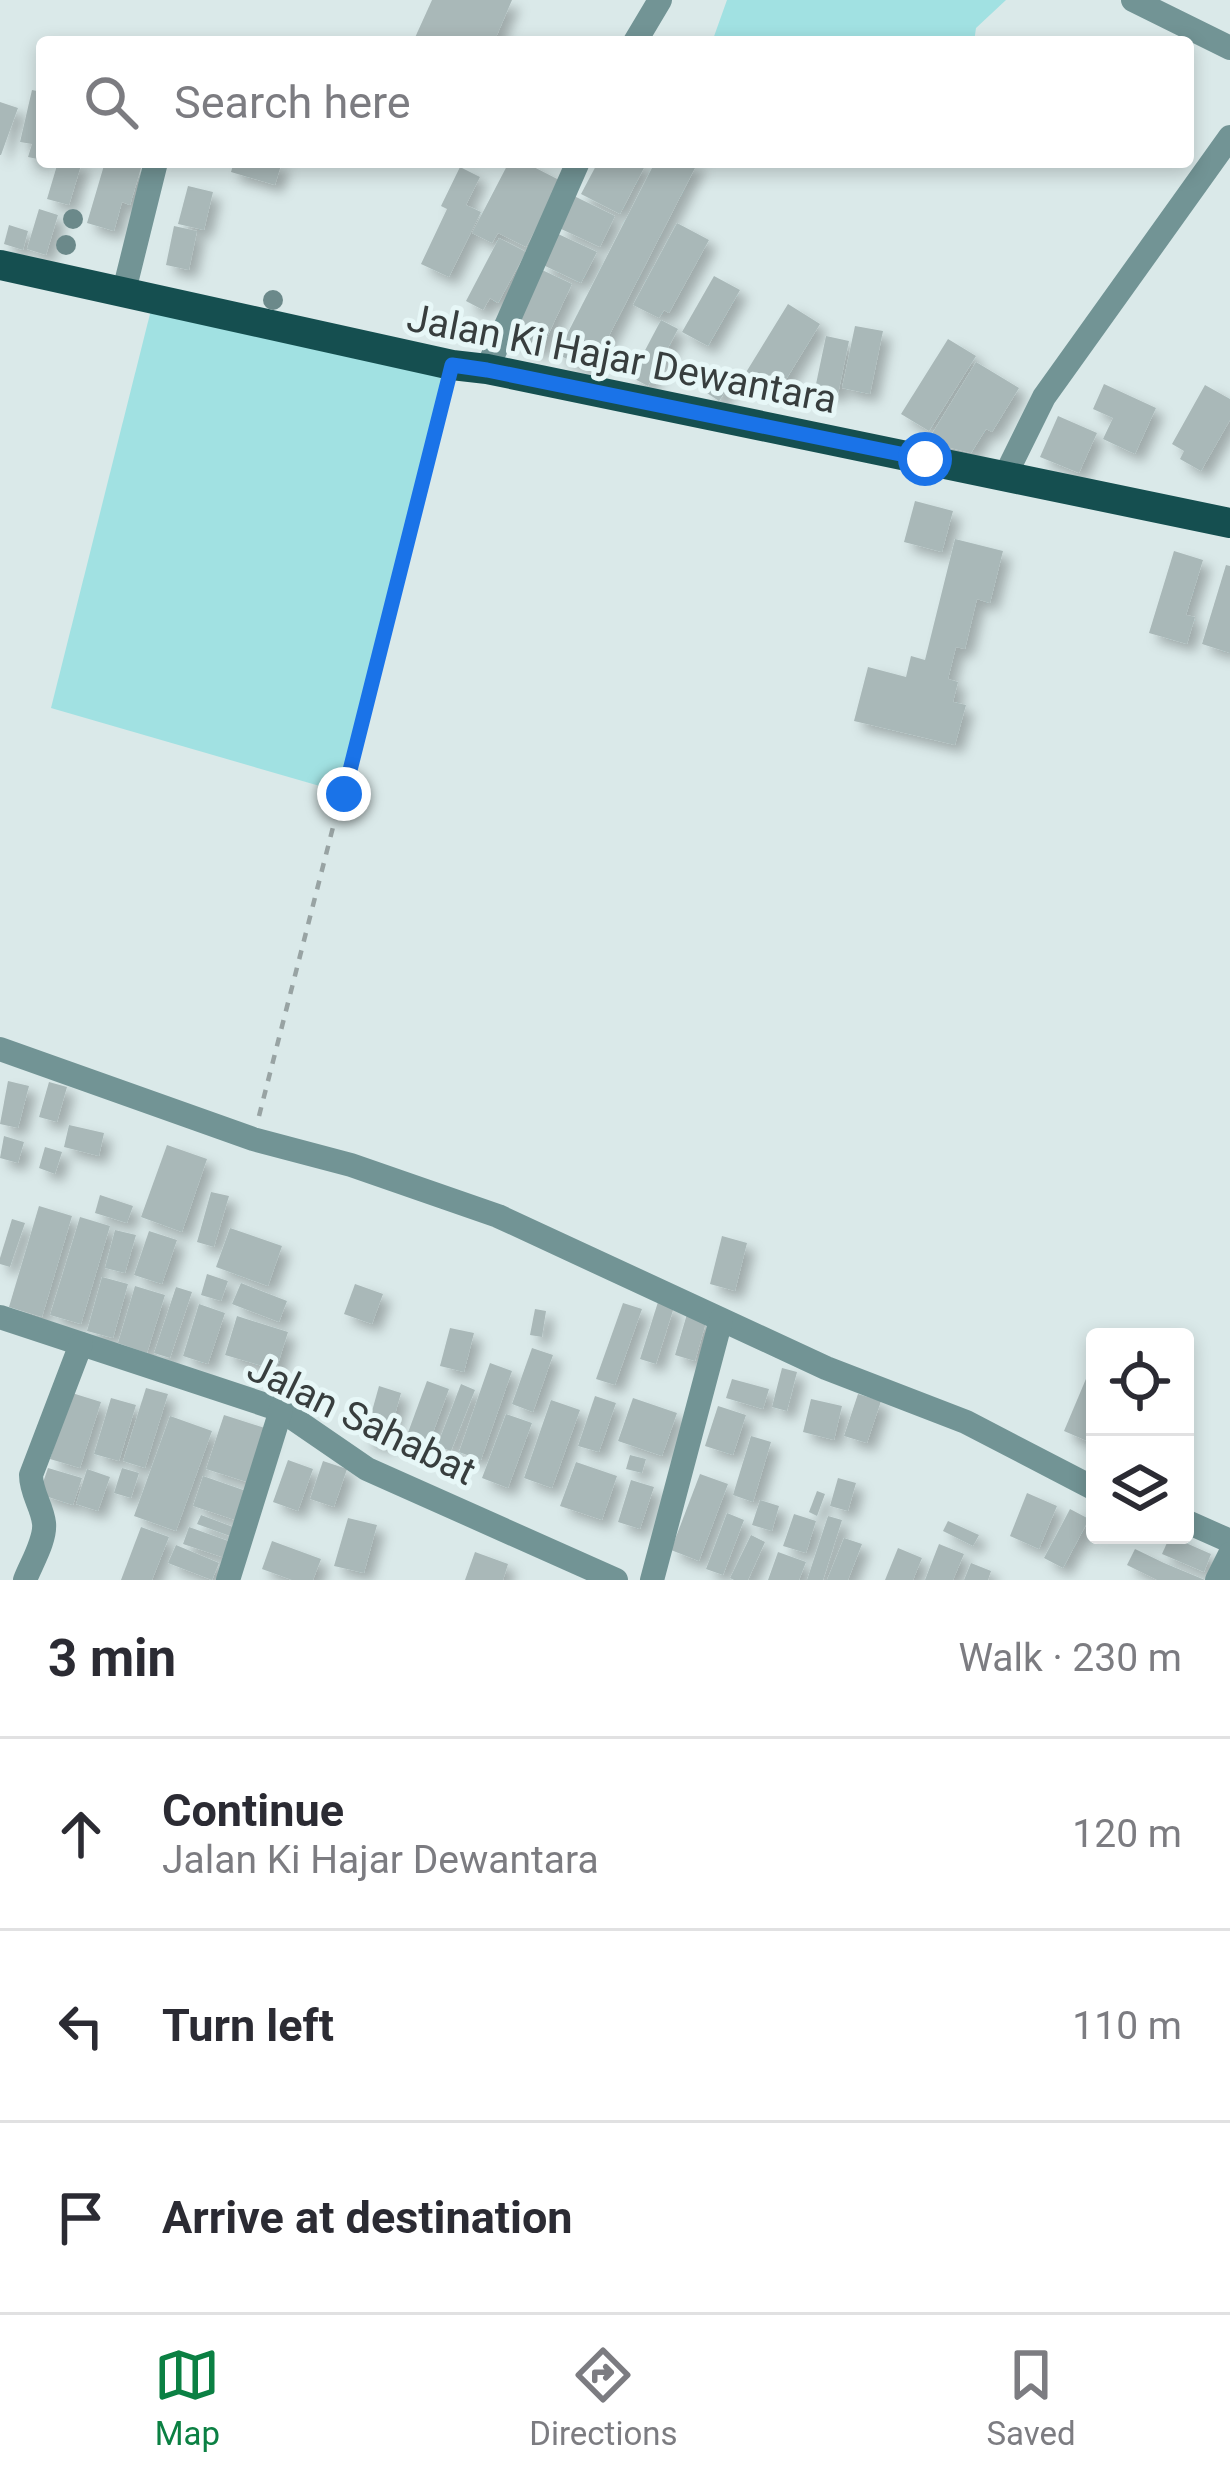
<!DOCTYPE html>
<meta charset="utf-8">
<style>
body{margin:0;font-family:Roboto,sans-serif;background:#f2f2f3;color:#2b2b33}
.controls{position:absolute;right:36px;bottom:36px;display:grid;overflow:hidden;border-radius:12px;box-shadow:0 6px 18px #0003}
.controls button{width:108px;height:108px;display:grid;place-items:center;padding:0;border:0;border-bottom:3px solid #e1e1e2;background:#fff;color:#2b2b33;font:60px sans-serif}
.stop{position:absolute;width:36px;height:36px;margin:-27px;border:9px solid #1a73e8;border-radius:50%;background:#fff}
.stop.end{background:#1a73e8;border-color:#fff;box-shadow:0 3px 12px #0008}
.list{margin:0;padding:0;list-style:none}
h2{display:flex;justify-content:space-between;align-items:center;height:156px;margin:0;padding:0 48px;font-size:51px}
h2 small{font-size:39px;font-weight:400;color:#7c7c81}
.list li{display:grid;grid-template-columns:78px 1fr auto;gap:36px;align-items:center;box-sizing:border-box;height:192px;padding:0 48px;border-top:3px solid #e1e1e2}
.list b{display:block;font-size:45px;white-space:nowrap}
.list p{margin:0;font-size:39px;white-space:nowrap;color:#7c7c81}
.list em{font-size:39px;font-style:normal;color:#7c7c81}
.icon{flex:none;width:66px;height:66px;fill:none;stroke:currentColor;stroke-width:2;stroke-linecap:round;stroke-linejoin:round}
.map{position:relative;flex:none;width:1230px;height:1580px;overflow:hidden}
.search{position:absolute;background:#fff;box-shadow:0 6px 18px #0003;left:36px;right:36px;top:36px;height:132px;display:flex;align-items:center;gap:30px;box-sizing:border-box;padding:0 42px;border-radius:12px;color:#7c7c81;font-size:45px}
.sheet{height:732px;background:#fff}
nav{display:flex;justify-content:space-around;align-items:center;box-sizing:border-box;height:168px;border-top:3px solid #e1e1e2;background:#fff;font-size:33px;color:#7c7c81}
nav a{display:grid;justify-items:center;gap:6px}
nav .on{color:#0b8043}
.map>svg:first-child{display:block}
</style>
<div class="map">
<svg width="1230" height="1580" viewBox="0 0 1230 1580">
<defs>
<filter id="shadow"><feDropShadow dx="8" dy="8" stdDeviation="6" flood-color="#0004"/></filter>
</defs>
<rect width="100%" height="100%" fill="#dae9e9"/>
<g fill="#a1e1e2">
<path d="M 727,0 L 1006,0 L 976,28 L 974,42 L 712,42 Z"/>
<path d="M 154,298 L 452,365 L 344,793 L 51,708 Z"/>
</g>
<g fill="#a9b8b8" filter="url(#shadow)">
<path d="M 432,0 L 512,0 L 494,42 L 413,42 Z"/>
<path d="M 32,90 L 42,92 L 42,160 L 28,157 L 32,144 L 20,142 Z"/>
<path d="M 0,102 L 18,108 L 1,155 L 0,155 Z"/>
<path d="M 58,162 L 82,162 L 69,205 L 47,199 Z"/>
<path d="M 105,162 L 120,162 L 141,168 L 130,205 L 122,202 L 114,231 L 87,223 Z"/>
<path d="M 234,162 L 282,162 L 275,185 L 231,172 Z"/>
<path d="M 509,162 L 524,162 L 561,181 L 526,247 L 498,233 L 492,243 L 472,233 Z"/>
<path d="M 598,162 L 647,162 L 620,214 L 581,194 Z"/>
<path d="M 655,162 L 698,162 L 591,371 L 557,354 Z"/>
<path d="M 460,167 L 480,177 L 466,205 L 481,212 L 449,277 L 421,264 L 447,209 L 441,206 Z"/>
<path d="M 188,186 L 213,192 L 204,230 L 178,224 Z"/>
<path d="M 574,196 L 615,216 L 600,247 L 559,228 Z"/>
<path d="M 39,209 L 58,215 L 46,255 L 27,249 Z"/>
<path d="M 677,223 L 709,240 L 669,313 L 664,310 L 659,318 L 633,305 Z"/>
<path d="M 9,225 L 28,231 L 23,250 L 4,244 Z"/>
<path d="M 174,226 L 197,231 L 189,270 L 166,265 Z"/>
<path d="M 556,233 L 597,252 L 581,283 L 541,264 Z"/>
<path d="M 499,238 L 526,252 L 498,303 L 490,298 L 483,310 L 466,301 Z"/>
<path d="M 540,269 L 572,284 L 540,352 L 508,336 Z"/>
<path d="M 714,276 L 740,290 L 708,346 L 682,332 Z"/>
<path d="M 788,304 L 820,324 L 782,386 L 764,375 L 759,383 L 745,374 Z"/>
<path d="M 661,320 L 678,329 L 648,386 L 631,377 Z"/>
<path d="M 855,326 L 883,331 L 870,394 L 842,388 Z"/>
<path d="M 826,336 L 849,341 L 838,394 L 815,389 Z"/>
<path d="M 948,339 L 976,356 L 929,431 L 901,414 Z"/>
<path d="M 976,362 L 1019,388 L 992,432 L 986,429 L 971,453 L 927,442 Z"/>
<path d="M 722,369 L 735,377 L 719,401 L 707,393 Z"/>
<path d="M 1104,384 L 1156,408 L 1135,454 L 1103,439 L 1113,418 L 1093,409 Z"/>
<path d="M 1205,385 L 1230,399 L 1230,420 L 1201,471 L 1180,459 L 1184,451 L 1172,444 Z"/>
<path d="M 1058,416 L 1097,433 L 1079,473 L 1040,457 Z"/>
<path d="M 915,501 L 953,511 L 942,552 L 904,542 Z"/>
<path d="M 955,539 L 1003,551 L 990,603 L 977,599 L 965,649 L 956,647 L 948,679 L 958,682 L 953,702 L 966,705 L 955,745 L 854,721 L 868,667 L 906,677 L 911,656 L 925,660 Z"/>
<path d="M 1174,551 L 1203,560 L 1186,615 L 1195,617 L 1187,644 L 1149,633 Z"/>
<path d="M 1226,565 L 1230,566 L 1230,653 L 1202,644 Z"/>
<path d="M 8,1081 L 29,1086 L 18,1128 L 0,1124 Z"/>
<path d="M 49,1082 L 67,1087 L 57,1122 L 39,1117 Z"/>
<path d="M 69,1125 L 104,1133 L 99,1156 L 64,1147 Z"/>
<path d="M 4,1136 L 24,1142 L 18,1163 L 0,1158 Z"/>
<path d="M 167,1145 L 207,1159 L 182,1232 L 141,1217 Z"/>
<path d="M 45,1147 L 62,1152 L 55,1174 L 39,1168 Z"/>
<path d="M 211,1192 L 229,1196 L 214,1247 L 197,1242 Z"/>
<path d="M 100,1195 L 133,1206 L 127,1223 L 95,1213 Z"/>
<path d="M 39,1206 L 72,1216 L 42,1317 L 9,1307 Z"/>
<path d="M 80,1217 L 110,1226 L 81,1324 L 50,1315 Z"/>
<path d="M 12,1219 L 25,1223 L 10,1267 L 0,1264 L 0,1258 Z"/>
<path d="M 230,1228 L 282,1246 L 268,1286 L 216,1267 Z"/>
<path d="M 115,1230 L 136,1235 L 125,1273 L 105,1268 Z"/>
<path d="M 149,1231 L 177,1240 L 162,1284 L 134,1275 Z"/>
<path d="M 722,1236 L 747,1243 L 735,1291 L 710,1284 Z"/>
<path d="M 207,1274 L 228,1281 L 221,1301 L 201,1295 Z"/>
<path d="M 102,1277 L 128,1284 L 113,1338 L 87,1331 Z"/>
<path d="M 241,1283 L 287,1301 L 279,1322 L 232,1304 Z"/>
<path d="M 355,1284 L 383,1294 L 372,1324 L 344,1314 Z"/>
<path d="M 135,1286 L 165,1295 L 147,1353 L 118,1343 Z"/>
<path d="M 176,1287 L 192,1292 L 170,1358 L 154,1353 Z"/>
<path d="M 658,1302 L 674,1307 L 656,1364 L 640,1359 Z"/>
<path d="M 623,1303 L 642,1309 L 615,1385 L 596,1379 Z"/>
<path d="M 199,1304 L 225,1313 L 208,1364 L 183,1356 Z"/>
<path d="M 535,1309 L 546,1311 L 542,1337 L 530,1335 Z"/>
<path d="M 687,1314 L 707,1319 L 695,1361 L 675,1355 Z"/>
<path d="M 237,1316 L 288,1332 L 276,1370 L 225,1355 Z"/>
<path d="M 450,1328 L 474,1333 L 464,1372 L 440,1366 Z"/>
<path d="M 532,1348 L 553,1355 L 533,1412 L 512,1404 Z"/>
<path d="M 490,1363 L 512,1371 L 481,1460 L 459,1452 Z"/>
<path d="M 1091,1367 L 1095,1369 L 1094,1444 L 1064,1431 Z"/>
<path d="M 782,1368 L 797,1372 L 787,1411 L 772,1407 Z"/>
<path d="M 270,1378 L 288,1381 L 284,1401 L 266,1397 Z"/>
<path d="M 732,1379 L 769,1389 L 763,1409 L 726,1398 Z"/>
<path d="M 427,1381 L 449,1389 L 428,1446 L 406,1438 Z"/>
<path d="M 461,1384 L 475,1390 L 451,1451 L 437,1446 Z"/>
<path d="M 379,1386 L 401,1393 L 386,1446 L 364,1440 Z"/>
<path d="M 146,1388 L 168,1394 L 145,1468 L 123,1461 Z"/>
<path d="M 72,1393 L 101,1402 L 80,1468 L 50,1459 Z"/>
<path d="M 858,1394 L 881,1401 L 867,1443 L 844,1436 Z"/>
<path d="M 595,1396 L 616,1403 L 599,1452 L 578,1446 Z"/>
<path d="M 111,1398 L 136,1405 L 119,1461 L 94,1454 Z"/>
<path d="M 633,1398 L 677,1413 L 662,1456 L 618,1441 Z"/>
<path d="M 811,1399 L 842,1406 L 834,1440 L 803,1432 Z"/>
<path d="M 551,1400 L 580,1410 L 552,1488 L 524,1478 Z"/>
<path d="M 718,1406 L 746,1415 L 733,1455 L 705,1446 Z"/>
<path d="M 506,1414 L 532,1423 L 508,1488 L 482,1478 Z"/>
<path d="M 224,1415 L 268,1429 L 250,1483 L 206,1469 Z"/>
<path d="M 170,1416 L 212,1431 L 176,1531 L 134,1516 Z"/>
<path d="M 751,1436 L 771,1442 L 753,1502 L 733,1495 Z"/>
<path d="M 630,1455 L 646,1459 L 642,1473 L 626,1469 Z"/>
<path d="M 288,1460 L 313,1469 L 298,1511 L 273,1502 Z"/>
<path d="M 323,1461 L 347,1469 L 334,1507 L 310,1499 Z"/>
<path d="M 576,1462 L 617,1476 L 602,1520 L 560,1506 Z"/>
<path d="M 48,1468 L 82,1478 L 73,1505 L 39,1494 Z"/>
<path d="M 122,1468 L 139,1473 L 131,1498 L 114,1493 Z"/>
<path d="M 87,1469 L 110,1477 L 98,1511 L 76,1504 Z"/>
<path d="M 700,1474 L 728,1484 L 699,1561 L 671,1550 Z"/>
<path d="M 203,1476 L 246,1491 L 235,1520 L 193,1506 Z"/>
<path d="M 838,1478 L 856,1483 L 848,1511 L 830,1506 Z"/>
<path d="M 631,1480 L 654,1487 L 640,1529 L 618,1522 Z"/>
<path d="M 817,1491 L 825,1494 L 817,1516 L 809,1512 Z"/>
<path d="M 1027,1493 L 1057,1506 L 1039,1549 L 1010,1536 Z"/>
<path d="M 760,1500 L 779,1506 L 772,1531 L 752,1525 Z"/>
<path d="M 1070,1509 L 1089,1519 L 1063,1568 L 1044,1558 Z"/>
<path d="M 727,1513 L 744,1520 L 723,1575 L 706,1569 Z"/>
<path d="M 794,1514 L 816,1521 L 806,1553 L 783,1546 Z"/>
<path d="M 201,1515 L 233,1527 L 230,1536 L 197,1524 Z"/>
<path d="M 828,1516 L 842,1520 L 823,1580 L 807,1580 Z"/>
<path d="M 348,1518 L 377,1525 L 364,1573 L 334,1566 Z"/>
<path d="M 948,1521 L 979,1535 L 973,1546 L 943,1531 Z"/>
<path d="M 141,1527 L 169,1537 L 152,1580 L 121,1580 Z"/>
<path d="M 189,1527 L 231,1542 L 225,1558 L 183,1544 Z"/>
<path d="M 751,1535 L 765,1542 L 748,1580 L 734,1580 L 730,1578 Z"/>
<path d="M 1170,1536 L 1211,1554 L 1204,1572 L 1162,1554 Z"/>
<path d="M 844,1538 L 862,1544 L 848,1580 L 827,1580 Z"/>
<path d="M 272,1541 L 321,1559 L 313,1580 L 292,1580 L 262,1569 Z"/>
<path d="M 939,1544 L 964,1554 L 953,1580 L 925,1580 Z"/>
<path d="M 176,1545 L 219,1563 L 212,1580 L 168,1563 Z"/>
<path d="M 898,1548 L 922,1558 L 913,1580 L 885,1580 Z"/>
<path d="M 1135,1549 L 1164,1563 L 1205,1580 L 1157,1580 L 1127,1565 Z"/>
<path d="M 475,1552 L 508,1564 L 503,1580 L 465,1580 Z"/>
<path d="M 778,1552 L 806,1562 L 799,1580 L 768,1580 Z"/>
<path d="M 971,1563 L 991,1571 L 988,1580 L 964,1580 Z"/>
</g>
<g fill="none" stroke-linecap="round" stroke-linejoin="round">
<path stroke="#98a3a3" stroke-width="4.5" stroke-dasharray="9 9" stroke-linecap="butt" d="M 259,1116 L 444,394"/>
<g stroke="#729495" stroke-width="24">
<path d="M 1133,0 L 1230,48"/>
<path d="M 635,42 L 660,0"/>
<path d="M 124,291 L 156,162"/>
<path d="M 487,369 L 578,162"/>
<path d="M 1005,476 L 1044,397 L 1230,137"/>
<path d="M 0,1049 L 253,1139 L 351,1165 L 498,1216 L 826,1368 L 966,1422 L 1095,1489"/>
<path d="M 0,1317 L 281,1410 L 367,1469 L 616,1580"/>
<path d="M 1185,1521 L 1230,1541"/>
<path d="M 25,1580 C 31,1564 46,1540 44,1523 C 42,1506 31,1493 31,1475 L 81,1344"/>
<path d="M 228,1580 L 281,1410"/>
<path d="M 652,1580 L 721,1320"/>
<path d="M 1217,1580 L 1230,1554"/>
</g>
<path stroke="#154f50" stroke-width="30" d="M 0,265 L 452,365 L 487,369 L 1230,523"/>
</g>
<g fill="#6b898a">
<circle cx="73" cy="219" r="10"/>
<circle cx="66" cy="245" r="10"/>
<circle cx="273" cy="300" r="10"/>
</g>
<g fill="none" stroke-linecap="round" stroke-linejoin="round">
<path stroke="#1a73e8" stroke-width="15" d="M 344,794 L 452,365 L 487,370 L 925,459"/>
</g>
<g text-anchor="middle" stroke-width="10" stroke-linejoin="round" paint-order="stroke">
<g font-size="39" fill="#383e3e" stroke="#e7f7f7">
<text transform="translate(622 358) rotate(11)" y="14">Jalan Ki Hajar Dewantara</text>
<text transform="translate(362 1419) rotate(26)" y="14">Jalan Sahabat</text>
</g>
</g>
</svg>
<div class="controls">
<button><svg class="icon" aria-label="locate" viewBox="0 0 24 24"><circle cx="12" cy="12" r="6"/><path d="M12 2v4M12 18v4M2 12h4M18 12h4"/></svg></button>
<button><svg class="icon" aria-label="layers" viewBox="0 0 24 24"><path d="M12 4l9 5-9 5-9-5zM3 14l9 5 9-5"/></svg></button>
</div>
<div class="stop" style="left:925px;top:459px"></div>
<div class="stop end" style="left:344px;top:794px"></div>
<div class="search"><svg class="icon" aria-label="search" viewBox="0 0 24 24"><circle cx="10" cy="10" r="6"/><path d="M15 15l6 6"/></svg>Search here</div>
</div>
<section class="sheet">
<h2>3 min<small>Walk · 230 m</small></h2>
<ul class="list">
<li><svg class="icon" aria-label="ahead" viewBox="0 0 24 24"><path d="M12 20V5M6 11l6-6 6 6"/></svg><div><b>Continue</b><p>Jalan Ki Hajar Dewantara</p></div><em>120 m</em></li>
<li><svg class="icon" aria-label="left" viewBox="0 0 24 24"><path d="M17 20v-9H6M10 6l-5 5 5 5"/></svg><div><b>Turn left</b></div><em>110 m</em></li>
<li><svg class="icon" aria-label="arrive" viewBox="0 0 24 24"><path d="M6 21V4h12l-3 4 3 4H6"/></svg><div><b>Arrive at destination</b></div></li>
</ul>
</section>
<nav>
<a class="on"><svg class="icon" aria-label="map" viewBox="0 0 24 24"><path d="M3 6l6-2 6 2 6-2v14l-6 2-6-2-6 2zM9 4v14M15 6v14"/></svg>Map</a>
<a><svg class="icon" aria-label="directions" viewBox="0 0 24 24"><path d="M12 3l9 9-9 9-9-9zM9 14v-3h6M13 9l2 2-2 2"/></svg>Directions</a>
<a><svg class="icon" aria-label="saved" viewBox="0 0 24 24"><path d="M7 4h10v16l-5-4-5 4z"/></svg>Saved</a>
</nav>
